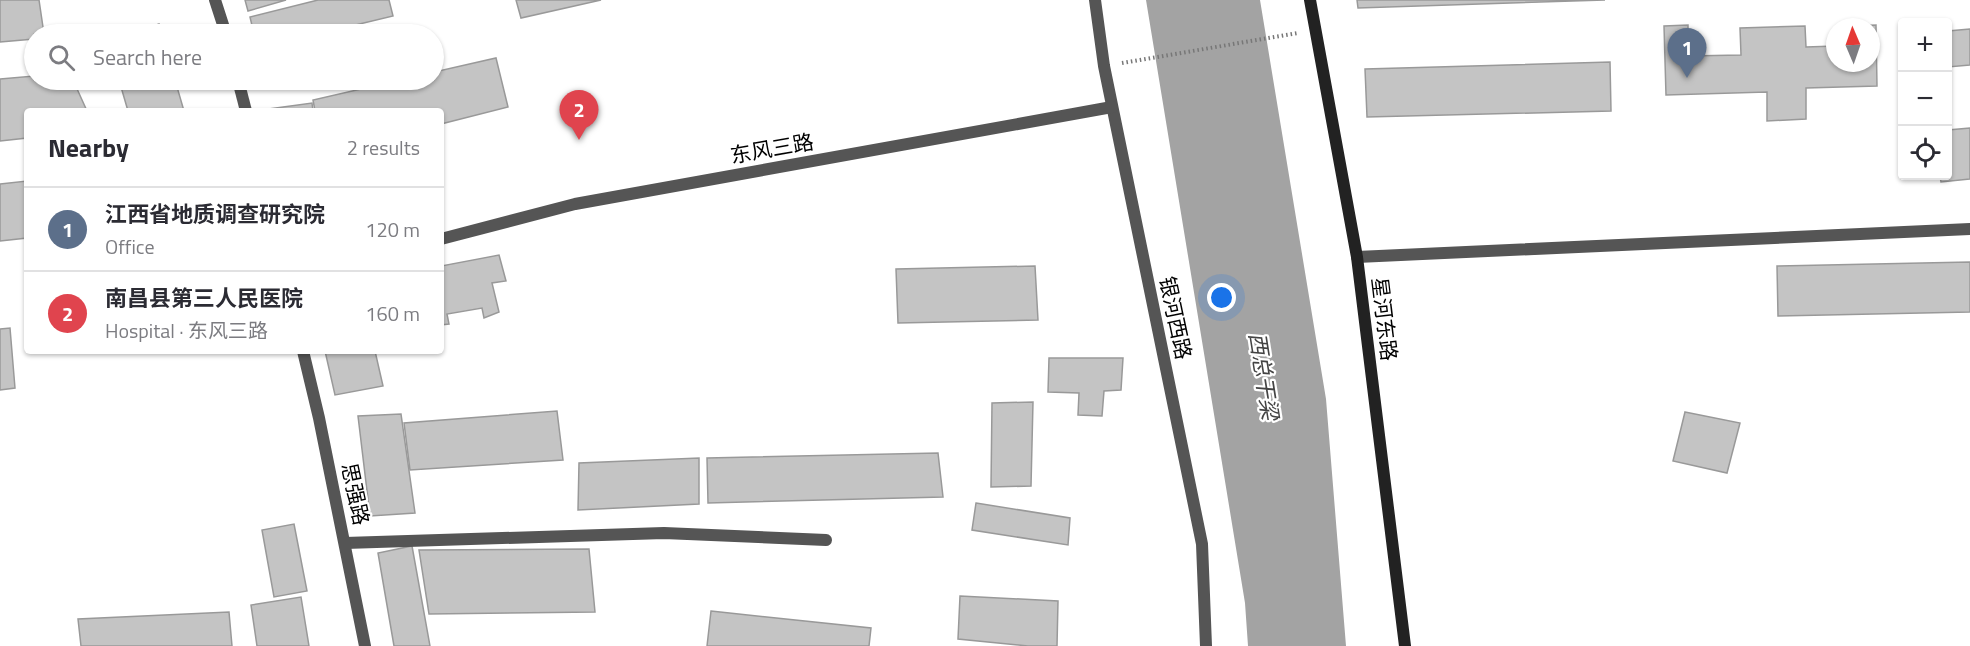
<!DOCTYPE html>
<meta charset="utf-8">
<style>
body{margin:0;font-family:"Titillium Web","Noto Sans SC",sans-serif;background:#f7f7f7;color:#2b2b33}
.controls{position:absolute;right:18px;top:18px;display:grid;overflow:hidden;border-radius:6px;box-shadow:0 2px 4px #0004}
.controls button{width:54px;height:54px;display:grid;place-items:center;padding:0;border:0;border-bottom:2px solid #e1e1e2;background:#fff;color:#2b2b33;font:30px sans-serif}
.compass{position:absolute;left:1826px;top:18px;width:54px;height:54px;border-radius:50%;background:#fff;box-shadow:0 2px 4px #0004;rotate:358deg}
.you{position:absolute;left:1222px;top:298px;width:21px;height:21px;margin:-15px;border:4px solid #fff;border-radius:50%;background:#1a73e8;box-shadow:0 0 0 9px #1a73e833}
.badge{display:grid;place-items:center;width:39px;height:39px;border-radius:50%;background:#000;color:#fff;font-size:20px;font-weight:700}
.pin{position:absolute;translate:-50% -50px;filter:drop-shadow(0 2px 3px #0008)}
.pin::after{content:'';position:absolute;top:32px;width:21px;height:18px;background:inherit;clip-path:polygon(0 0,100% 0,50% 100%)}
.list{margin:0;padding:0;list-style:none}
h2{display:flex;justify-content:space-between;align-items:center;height:78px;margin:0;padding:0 24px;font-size:26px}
h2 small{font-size:20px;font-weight:400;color:#7c7c81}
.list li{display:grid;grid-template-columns:39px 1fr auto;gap:18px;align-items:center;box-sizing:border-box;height:84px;padding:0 24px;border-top:2px solid #e1e1e2}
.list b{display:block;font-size:22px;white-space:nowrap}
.list p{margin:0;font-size:20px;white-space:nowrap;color:#7c7c81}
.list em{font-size:20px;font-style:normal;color:#7c7c81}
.icon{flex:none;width:33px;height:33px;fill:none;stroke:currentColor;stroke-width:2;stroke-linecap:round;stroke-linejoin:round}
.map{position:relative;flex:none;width:1970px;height:646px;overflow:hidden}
.search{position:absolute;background:#fff;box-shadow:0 2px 4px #0004;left:24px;top:24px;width:420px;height:66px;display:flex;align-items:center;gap:15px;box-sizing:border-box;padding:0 21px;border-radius:33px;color:#7c7c81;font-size:22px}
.panel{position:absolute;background:#fff;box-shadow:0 2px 4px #0004;left:24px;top:108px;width:420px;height:246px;border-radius:6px}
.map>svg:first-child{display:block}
</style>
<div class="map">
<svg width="1970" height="646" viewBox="0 0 1970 646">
<rect width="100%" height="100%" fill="#fff"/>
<path fill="#a3a3a3" d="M 1146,0 L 1260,0 L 1326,399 L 1346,646 L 1248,646 L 1245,603 Z"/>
<g fill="#c4c4c4" stroke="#999" stroke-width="1.5">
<path d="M 0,0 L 39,0 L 44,34 L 34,34 L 34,39 L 0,42 Z"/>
<path d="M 245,0 L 286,0 L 248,11 Z"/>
<path d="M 318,0 L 389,0 L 393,16 L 318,34 L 254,34 L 250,17 Z"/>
<path d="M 516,0 L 601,0 L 521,18 Z"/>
<path d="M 1357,0 L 1605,0 L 1358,8 Z"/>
<path d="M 159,24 L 161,34 L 129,34 Z"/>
<path d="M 1688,25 L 1688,56 L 1741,55 L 1740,28 L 1805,26 L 1806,47 L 1835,46 L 1835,63 L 1871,63 L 1871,27 L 1850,26 L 1876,25 L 1877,86 L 1806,88 L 1806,119 L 1767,121 L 1767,92 L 1666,95 L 1664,26 Z"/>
<path d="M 1970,29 L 1970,65 L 1948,67 L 1948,31 Z"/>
<path d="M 496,58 L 508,107 L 441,124 L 441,111 L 315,111 L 313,100 L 400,80 L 434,80 L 434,72 Z"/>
<path d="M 1610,62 L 1611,111 L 1367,117 L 1365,69 Z"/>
<path d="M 34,76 L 34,80 L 73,80 L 87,111 L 27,111 L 27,138 L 0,141 L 0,79 Z"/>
<path d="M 119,80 L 175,80 L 184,111 L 128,111 Z"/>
<path d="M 312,103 L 313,111 L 261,110 Z"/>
<path d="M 1970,128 L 1970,179 L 1941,182 L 1940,176 L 1948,176 L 1948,130 Z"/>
<path d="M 27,181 L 27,238 L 0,241 L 0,184 Z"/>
<path d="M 499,255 L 506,281 L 492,283 L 499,312 L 484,318 L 482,308 L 447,314 L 449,324 L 441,325 L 441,266 Z"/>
<path d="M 1970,262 L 1970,312 L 1778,316 L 1777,266 Z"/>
<path d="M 1035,266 L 1038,320 L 898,323 L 896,269 Z"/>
<path d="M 10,328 L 15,388 L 0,390 L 0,329 Z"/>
<path d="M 325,351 L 375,351 L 383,386 L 335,395 Z"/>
<path d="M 1049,358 L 1123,358 L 1121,390 L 1104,391 L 1102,416 L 1078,415 L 1079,393 L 1048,392 Z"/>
<path d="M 1033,402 L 1031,486 L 991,487 L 992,403 Z"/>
<path d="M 557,411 L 563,460 L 410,470 L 404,423 Z"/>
<path d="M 1685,412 L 1740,423 L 1727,473 L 1673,461 Z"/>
<path d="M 401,414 L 415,513 L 370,516 L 358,416 Z"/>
<path d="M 938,453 L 943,497 L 708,503 L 707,458 Z"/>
<path d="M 699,458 L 699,504 L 578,510 L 579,463 Z"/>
<path d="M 976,503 L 1070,518 L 1068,545 L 972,530 Z"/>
<path d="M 294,524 L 307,591 L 274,597 L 262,530 Z"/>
<path d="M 412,546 L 430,646 L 394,646 L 378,553 Z"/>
<path d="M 589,549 L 595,612 L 429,614 L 419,550 Z"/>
<path d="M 960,596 L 1058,601 L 1057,646 L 1028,646 L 958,639 Z"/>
<path d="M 301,597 L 309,646 L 257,646 L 251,605 Z"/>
<path d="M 711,611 L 871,628 L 869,646 L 707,646 Z"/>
<path d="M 229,612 L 232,646 L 81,646 L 78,619 Z"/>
</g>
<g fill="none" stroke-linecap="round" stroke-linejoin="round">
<path stroke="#777" stroke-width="4" stroke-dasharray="1.5 3" stroke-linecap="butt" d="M 1122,63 L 1298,33"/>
<g stroke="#555" stroke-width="12">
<path d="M 1357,257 L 1970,229"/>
<path d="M 345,543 L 664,533 L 826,540"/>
</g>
<path stroke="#555" stroke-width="12" d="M 1095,0 L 1104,66 L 1202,544 L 1206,646"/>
<g stroke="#555" stroke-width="12">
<path d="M 215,0 L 226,34"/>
<path d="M 238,80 L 246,111"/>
<path d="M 441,239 L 575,204 L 1112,107"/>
<path d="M 303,351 L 319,418 L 365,646"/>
</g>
<path stroke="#222" stroke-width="12" d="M 1310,0 L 1357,257 L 1405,646"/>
</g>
<g text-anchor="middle" stroke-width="4.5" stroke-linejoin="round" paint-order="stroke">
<g font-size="21" fill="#000" stroke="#fff">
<text transform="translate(772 149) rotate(-10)" y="7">东风三路</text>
<text transform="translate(1175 318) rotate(78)" y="7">银河西路</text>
<text transform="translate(1384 319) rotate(83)" y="7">星河东路</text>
<text transform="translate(355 494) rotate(78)" y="7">思强路</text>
</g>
<g font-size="22" font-style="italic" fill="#444" stroke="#fff">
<text transform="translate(1264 376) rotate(81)" y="8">西总干梁</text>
</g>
</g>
</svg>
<div class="controls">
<button>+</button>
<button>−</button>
<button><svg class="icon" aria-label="locate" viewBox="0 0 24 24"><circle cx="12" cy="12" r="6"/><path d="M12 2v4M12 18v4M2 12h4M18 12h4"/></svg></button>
</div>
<svg class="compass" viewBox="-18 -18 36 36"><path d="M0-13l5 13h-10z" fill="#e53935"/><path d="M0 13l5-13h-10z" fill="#7c7c81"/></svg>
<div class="you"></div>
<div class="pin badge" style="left:1687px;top:78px;background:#5c6f8a">1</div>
<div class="pin badge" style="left:579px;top:140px;background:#e0444e">2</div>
<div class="search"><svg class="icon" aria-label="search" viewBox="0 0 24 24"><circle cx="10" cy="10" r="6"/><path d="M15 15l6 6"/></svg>Search here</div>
<section class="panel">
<h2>Nearby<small>2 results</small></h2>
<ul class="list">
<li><span class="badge" style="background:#5c6f8a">1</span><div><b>江西省地质调查研究院</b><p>Office</p></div><em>120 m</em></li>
<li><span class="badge" style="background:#e0444e">2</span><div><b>南昌县第三人民医院</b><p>Hospital · 东风三路</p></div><em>160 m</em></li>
</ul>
</section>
</div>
